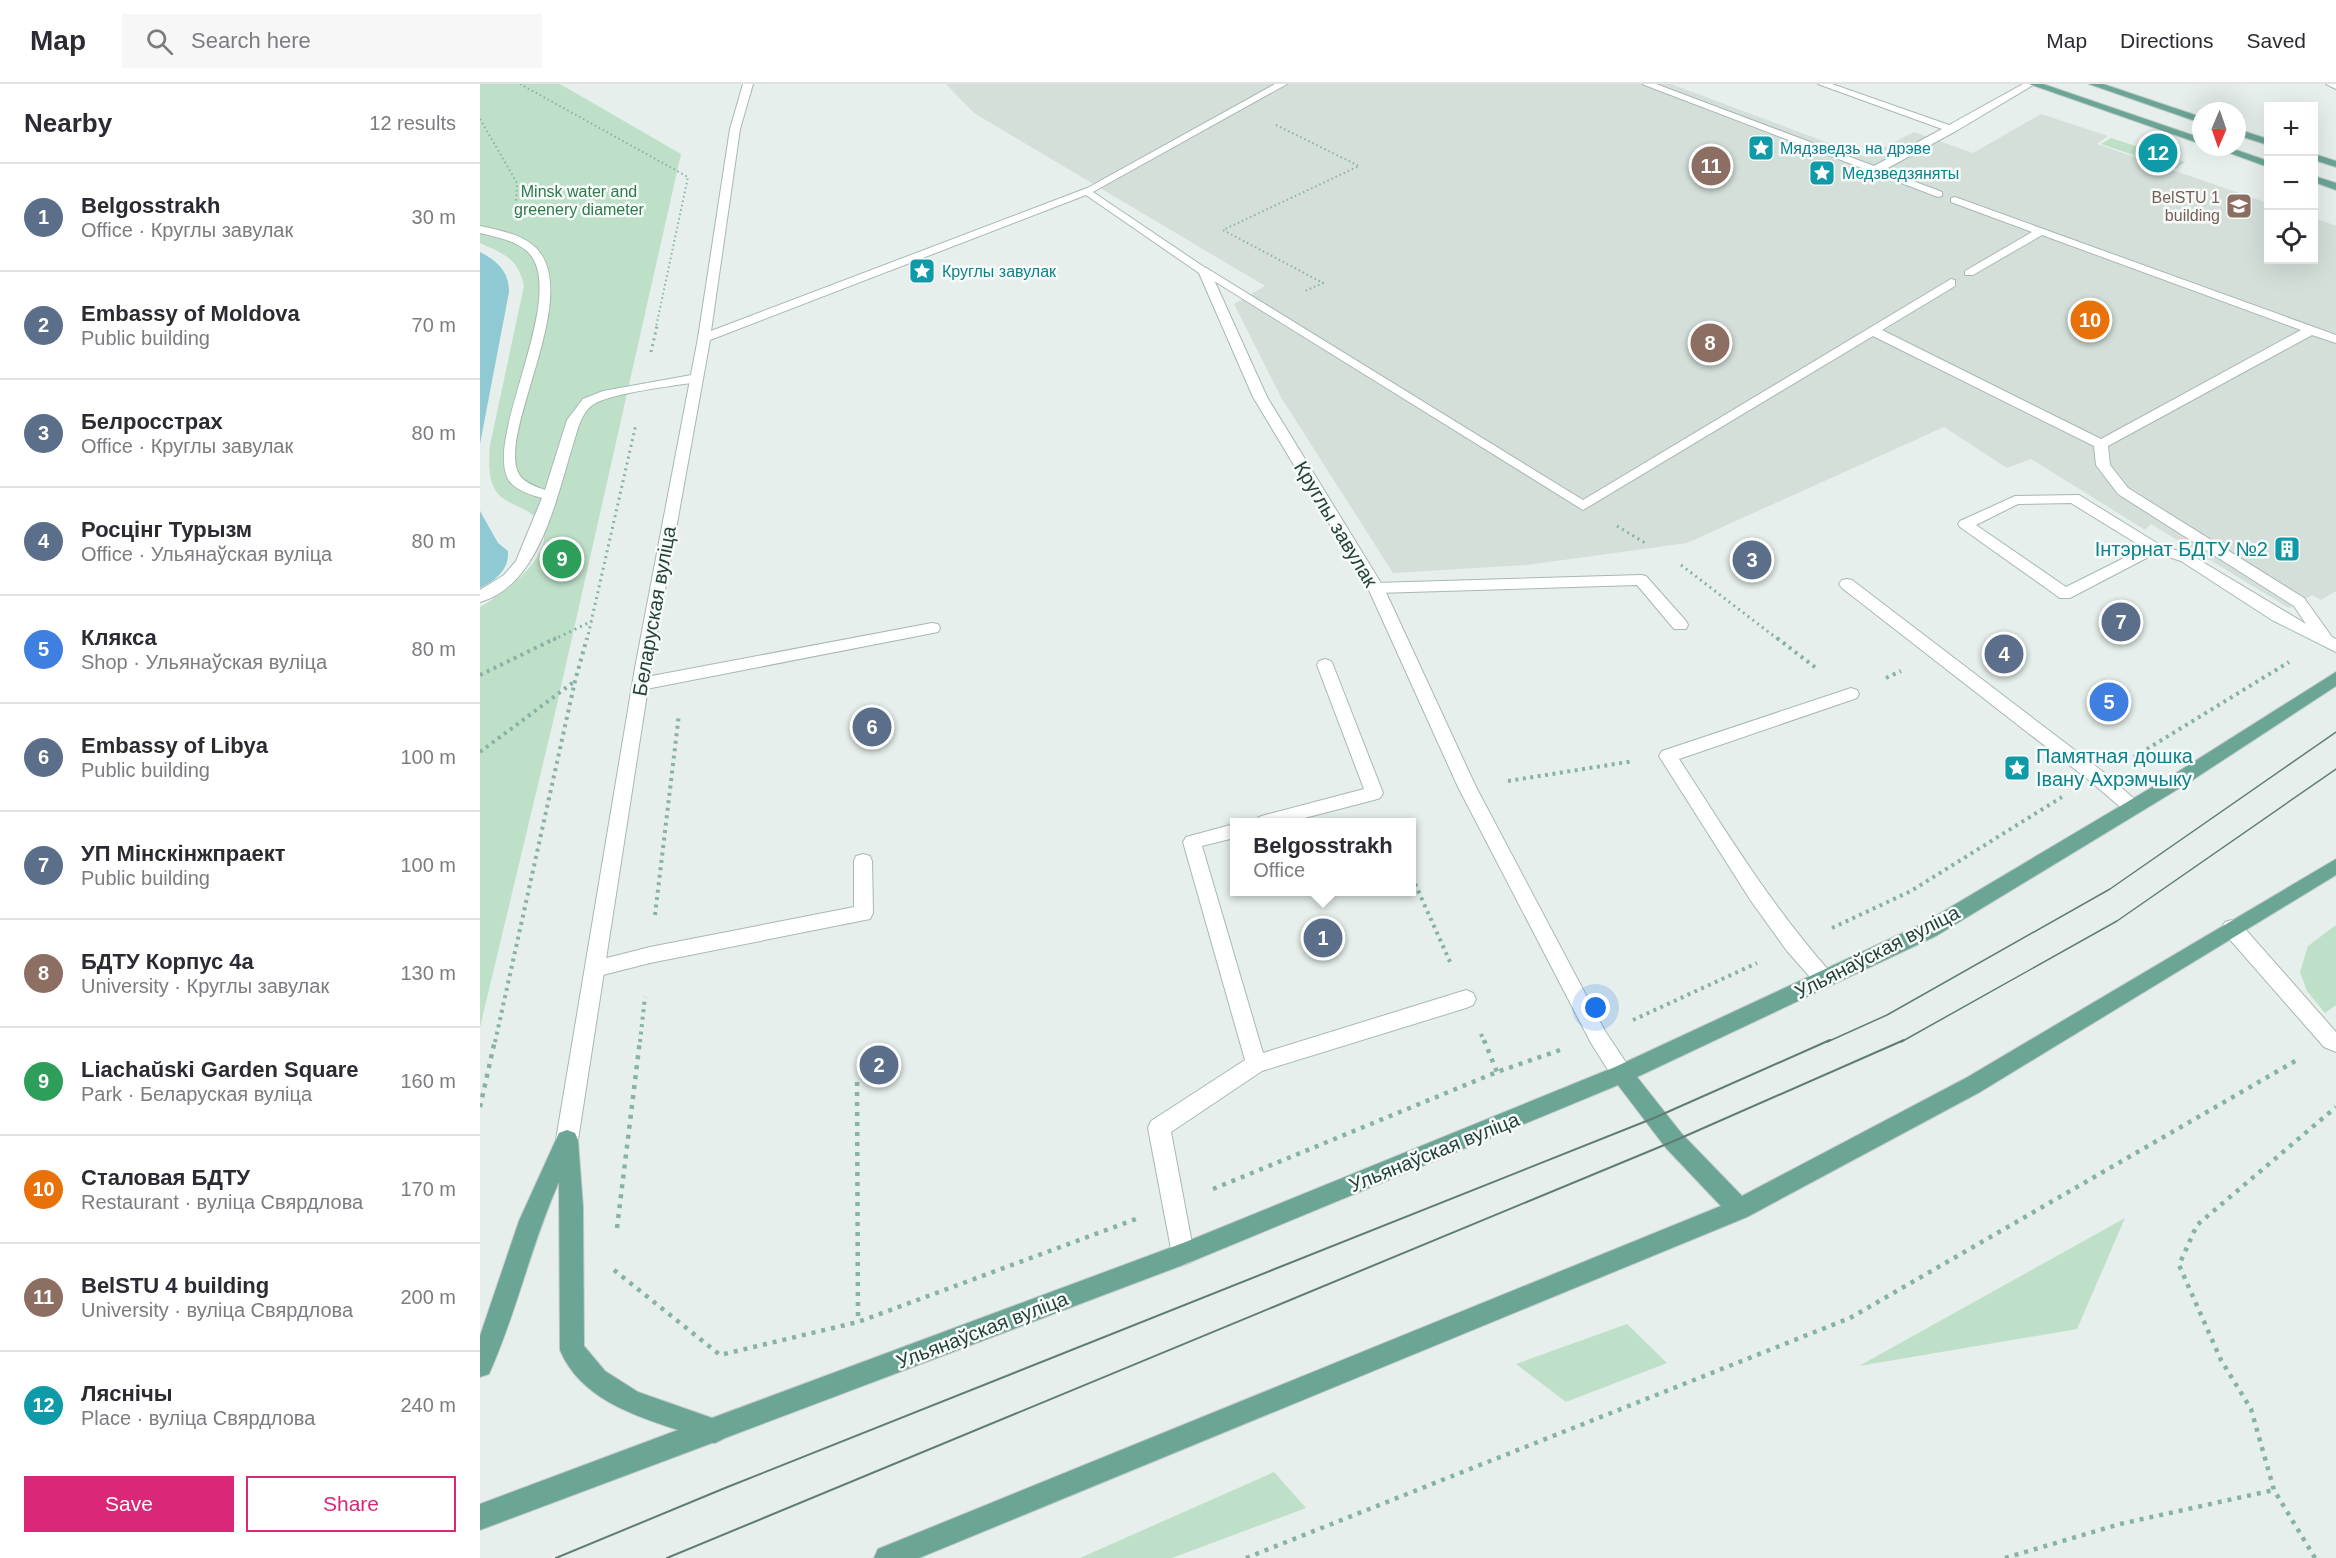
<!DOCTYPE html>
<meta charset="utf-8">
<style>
body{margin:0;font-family:Arial,sans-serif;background:#f7f7f7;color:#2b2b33}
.controls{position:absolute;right:18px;top:18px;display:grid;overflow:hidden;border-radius:0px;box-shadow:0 6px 24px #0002}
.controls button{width:54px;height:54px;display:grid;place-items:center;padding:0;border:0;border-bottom:2px solid #e1e1e2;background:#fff;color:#2b2b33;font:30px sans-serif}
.compass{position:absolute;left:1712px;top:18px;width:54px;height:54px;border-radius:50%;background:#fff;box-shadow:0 6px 24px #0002;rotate:182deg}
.you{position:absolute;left:1116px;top:924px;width:21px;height:21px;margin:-15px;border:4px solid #fff;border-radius:50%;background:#1a73e8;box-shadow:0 0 0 9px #1a73e833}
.badge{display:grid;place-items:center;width:39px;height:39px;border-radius:50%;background:#db2777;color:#fff;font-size:20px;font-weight:700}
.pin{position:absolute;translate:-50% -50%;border:3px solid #fff;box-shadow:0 2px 6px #0006}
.popup{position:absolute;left:750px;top:734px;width:186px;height:78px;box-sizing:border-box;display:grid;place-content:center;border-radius:0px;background:#fff;filter:drop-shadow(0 2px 4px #0005);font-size:20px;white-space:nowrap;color:#7c7c81}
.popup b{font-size:22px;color:#2b2b33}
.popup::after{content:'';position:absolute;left:50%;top:100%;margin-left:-12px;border:12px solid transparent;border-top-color:#fff}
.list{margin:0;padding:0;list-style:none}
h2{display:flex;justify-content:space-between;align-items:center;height:78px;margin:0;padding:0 24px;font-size:26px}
h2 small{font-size:20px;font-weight:400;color:#7c7c81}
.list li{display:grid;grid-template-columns:39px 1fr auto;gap:18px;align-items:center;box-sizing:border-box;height:108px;padding:0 24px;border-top:2px solid #e1e1e2}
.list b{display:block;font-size:22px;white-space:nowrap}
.list p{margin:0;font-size:20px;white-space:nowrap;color:#7c7c81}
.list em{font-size:20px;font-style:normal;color:#7c7c81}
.actions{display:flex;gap:12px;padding:18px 24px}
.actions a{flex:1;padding:14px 0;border:2px solid #db2777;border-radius:0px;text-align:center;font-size:21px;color:#db2777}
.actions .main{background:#db2777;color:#fff}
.icon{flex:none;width:33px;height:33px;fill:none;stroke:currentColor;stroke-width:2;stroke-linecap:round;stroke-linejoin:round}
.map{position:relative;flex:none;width:1856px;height:1474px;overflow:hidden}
header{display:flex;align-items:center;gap:36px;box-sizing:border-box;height:84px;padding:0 30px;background:#fff;border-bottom:2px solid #e1e1e2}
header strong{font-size:28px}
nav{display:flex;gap:33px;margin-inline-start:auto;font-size:21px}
.search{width:420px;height:54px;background:#f7f7f7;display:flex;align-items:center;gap:15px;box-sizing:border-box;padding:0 21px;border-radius:0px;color:#7c7c81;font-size:22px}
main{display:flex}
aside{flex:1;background:#fff}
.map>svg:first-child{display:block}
</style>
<header>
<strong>Map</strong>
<div class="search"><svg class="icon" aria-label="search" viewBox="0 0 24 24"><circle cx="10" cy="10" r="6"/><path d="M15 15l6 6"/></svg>Search here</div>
<nav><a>Map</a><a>Directions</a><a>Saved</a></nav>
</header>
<main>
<aside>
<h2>Nearby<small>12 results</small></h2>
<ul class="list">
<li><span class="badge" style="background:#5c6f8a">1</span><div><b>Belgosstrakh</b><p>Office · Круглы завулак</p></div><em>30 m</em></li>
<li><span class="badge" style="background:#5c6f8a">2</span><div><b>Embassy of Moldova</b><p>Public building</p></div><em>70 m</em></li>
<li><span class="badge" style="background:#5c6f8a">3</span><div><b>Белросстрах</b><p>Office · Круглы завулак</p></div><em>80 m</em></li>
<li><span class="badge" style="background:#5c6f8a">4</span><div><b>Росцінг Турызм</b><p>Office · Ульянаўская вуліца</p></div><em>80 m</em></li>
<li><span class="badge" style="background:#3f7fe0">5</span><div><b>Клякса</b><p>Shop · Ульянаўская вуліца</p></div><em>80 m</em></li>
<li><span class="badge" style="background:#5c6f8a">6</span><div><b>Embassy of Libya</b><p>Public building</p></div><em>100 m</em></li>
<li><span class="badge" style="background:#5c6f8a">7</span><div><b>УП Мінскінжпраект</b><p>Public building</p></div><em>100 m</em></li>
<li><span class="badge" style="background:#8d6e63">8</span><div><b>БДТУ Корпус 4а</b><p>University · Круглы завулак</p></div><em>130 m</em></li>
<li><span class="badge" style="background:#2e9e5b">9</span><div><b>Liachaŭski Garden Square</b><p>Park · Беларуская вуліца</p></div><em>160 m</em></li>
<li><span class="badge" style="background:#e8710a">10</span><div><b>Сталовая БДТУ</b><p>Restaurant · вуліца Свярдлова</p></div><em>170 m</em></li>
<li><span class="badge" style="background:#8d6e63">11</span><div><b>BelSTU 4 building</b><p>University · вуліца Свярдлова</p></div><em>200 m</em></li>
<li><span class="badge" style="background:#0f9aa8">12</span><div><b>Ляснічы</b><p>Place · вуліца Свярдлова</p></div><em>240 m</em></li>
</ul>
<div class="actions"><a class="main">Save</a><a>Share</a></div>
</aside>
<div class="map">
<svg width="1856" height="1474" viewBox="0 0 1856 1474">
<rect width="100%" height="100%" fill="#e6efeb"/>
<path fill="#d4dfda" d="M 466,0 L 1191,0 L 1386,73 L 1434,48 L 1493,69 L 1561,30 L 1628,52 L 1617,60 L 1788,119 L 1788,176 L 1834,176 L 1834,134 L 1856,142 L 1856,507 L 1841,516 L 1832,511 L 1809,524 L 1671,440 L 1665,446 L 1551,375 L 1527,384 L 1464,343 L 1207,459 L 1047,481 L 913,489 L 802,315 L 754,220 L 785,202 L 494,29 Z"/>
<g fill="#bfe0c8">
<path d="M 0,0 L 80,0 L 201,70 L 73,638 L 0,943 L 0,523 C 23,509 89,464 54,432 C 44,423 27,420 18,410 C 7,396 9,377 10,361 L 44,202 C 38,174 24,170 0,159 Z"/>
<path d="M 1631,54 L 1705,78 L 1695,85 L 1621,60 Z"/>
<path d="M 1856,841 L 1856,921 L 1845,929 L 1827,907 L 1820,888 L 1828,862 Z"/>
<path d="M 1645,1134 L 1597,1245 L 1379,1282 Z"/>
<path d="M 1147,1240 L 1187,1279 L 1086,1318 L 1036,1280 Z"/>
<path d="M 794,1388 L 826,1424 L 692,1474 L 600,1474 Z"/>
</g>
<g fill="#8ec9d4">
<path d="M 0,168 C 17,177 29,187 29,208 L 0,360 Z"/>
<path d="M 0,427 L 18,459 L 28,467 C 29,486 16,496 0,504 Z"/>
</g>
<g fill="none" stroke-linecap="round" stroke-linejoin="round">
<defs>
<g id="service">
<path d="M 795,0 L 807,0 L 611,109 L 603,109 L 602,107 Z"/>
<path d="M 1162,0 L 1176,0 L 1394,82 L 1462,45 L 1338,0 L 1352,0 L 1469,41 L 1543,0 L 1555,0 L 1476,47 L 1404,86 L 1462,108 L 1462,112 L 1458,113 Z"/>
<path d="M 1846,0 L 1856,0 L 1856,5 Z"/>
<path d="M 1475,113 L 1856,251 L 1856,259 L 1832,251 L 1628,362 L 1630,381 L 1648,404 L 1824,514 L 1852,553 L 1856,555 L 1856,568 L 1792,536 L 1701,477 L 1676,469 L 1590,514 L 1580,514 L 1480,443 L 1478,440 L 1480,437 L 1535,412 L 1599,411 L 1680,461 L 1711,471 L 1826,540 L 1814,522 L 1638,410 L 1616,381 L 1614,362 L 1393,252 L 1103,426 L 718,187 L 724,183 L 728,185 L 1103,416 L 1471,195 L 1475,196 L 1475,202 L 1402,246 L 1621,355 L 1821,246 L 1562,151 L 1493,191 L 1485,191 L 1485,187 L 1552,148 L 1471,118 L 1471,114 ZM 1591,419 L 1664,464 L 1586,503 L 1496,441 L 1538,420 Z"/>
<path d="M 0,142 C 18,146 41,150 55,163 C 106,211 11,357 41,393 C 47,400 57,403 65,406 L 87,336 L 103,315 L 123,307 L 217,290 L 223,294 L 217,298 C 193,302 132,309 114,320 C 100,329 97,349 92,364 C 76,415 59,502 0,518 L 0,506 L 24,491 L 36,477 L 62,414 C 51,411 38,407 30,398 C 0,358 92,209 47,167 C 34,156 16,153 0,149 Z"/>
<path d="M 1161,491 L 1166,492 L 1206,537 L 1208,541 L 1206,545 L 1194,545 L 1157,501 L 896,509 L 888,504 L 896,499 Z"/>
<path d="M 1367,495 L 1372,496 L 1622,687 L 1658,718 L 1661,723 L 1658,728 L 1652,730 L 1646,728 L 1610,697 L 1362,504 L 1359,500 L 1362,496 Z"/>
<path d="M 452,539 L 458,540 L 460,544 L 458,548 L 161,606 L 155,604 L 153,600 L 155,596 L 161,594 Z"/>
<path d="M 845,575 L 851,577 L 853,581 L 903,709 L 900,714 L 894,716 L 809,738 L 776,738 L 779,733 L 785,731 L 884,705 L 837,581 L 839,577 Z"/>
<path d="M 1371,604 L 1377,606 L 1379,610 L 1377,614 L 1199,675 C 1247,749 1292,823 1351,889 L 1354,895 L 1351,901 L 1344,903 L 1337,901 L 1307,867 L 1271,817 L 1179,672 L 1182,667 Z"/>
<path d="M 754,740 L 754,754 L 722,762 L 783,969 L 986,906 L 993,909 L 996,915 L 993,921 L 986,924 L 782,987 L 691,1048 L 714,1170 L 711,1178 L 703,1181 L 695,1178 L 692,1170 L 668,1044 L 671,1037 L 765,976 L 703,758 L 706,753 Z"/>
<path d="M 383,770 L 390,772 L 392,777 L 393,829 L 390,835 L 170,879 L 115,893 L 108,891 L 105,885 L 108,879 L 115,877 L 170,863 L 374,823 L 374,777 L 376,772 Z"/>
<path d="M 1752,836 L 1759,838 L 1856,948 L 1856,968 L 1844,963 L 1745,850 L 1742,844 L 1745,838 Z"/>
</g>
<path id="minor" d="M 263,0 L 273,0 L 260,45 L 231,247 L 607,104 L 730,187 L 787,313 L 904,504 L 996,703 L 1125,947 L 1149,983 L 1152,990 L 1149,997 L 1142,999 L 1135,997 L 1111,959 L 978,703 L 888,504 L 773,313 L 719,189 L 606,111 L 230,256 L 171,584 L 98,1056 L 95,1063 L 87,1066 L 79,1063 L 76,1056 L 155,584 L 218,254 L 250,45 Z"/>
<g id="primary">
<path d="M 1549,0 L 1563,0 L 1721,54 L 1721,60 Z"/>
<path d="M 1609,0 L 1623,0 L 1721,33 L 1721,39 Z"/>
<path d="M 1757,45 L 1788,55 L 1788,61 L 1757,51 Z"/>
<path d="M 1733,63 L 1748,63 L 1788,77 L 1788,83 Z"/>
<path d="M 1834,70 L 1856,77 L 1856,83 L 1834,76 Z"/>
<path d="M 1834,92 L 1856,99 L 1856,106 L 1834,98 Z"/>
<path d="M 1856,588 L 1856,602 L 1708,699 L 1456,852 L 1157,993 L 1202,1050 L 1262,1112 L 1486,994 L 1856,775 L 1856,791 L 1500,1008 L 1267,1133 L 439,1474 L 394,1474 L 398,1465 L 1241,1122 L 1186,1064 L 1138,1001 L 703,1181 L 245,1354 L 235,1359 L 232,1359 L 0,1446 L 0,1420 L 198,1346 C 153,1331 100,1314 80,1266 L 79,1098 C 51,1160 37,1228 9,1290 L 0,1293 L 0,1252 L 39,1137 L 79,1049 L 87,1046 L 95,1049 L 98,1056 L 103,1123 L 104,1262 L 125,1287 L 158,1308 L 232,1334 L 703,1159 L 1135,983 L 1442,840 L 1696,689 Z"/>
</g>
</defs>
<use href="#service" stroke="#a8b8b2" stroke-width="2"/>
<use href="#minor" stroke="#a8b8b2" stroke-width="2"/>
<use href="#primary" stroke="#c2cac8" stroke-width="2"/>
<g stroke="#86b3a5" stroke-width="2" stroke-dasharray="1.5 3" stroke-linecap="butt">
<path d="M 40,0 L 208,93 L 176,243"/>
<path d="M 0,35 L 37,99 L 36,118"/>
<path d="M 796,41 L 879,82 L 743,146 L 843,199 L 825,207"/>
</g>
<g stroke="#86b3a5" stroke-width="3" stroke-dasharray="2 4" stroke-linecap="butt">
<path d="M 171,268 L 177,242"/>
<path d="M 1137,442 L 1167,460"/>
<path d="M 1201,481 L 1299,556"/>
<path d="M 73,556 L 112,537"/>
<path d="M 107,556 L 156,340"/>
</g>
<g stroke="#86b3a5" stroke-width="4" stroke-dasharray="3 4.5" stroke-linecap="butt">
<path d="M 1297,554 L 1336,584"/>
<path d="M 0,591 L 76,554"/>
<path d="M 1406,594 L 1421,587"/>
<path d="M 0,668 L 95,597"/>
<path d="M 1654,673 L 1809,578"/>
<path d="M 1028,697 L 1154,677"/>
<path d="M 932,793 L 971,880"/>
<path d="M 175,831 L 199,630"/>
<path d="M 1352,844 L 1431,807 L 1582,713"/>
<path d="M 1153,936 L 1277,879"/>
<path d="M 1001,950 L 1004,958"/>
<path d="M 15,958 L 95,597 L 107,554"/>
<path d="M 160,958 L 165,913"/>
</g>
<g stroke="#86b3a5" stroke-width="4.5" stroke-dasharray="4 6" stroke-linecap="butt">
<path d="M 1004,956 L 1017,988"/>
<path d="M 377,998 L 378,1238"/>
<path d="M 0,1023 L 15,956"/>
<path d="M 733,1105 L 1017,988 L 1080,966"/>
<path d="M 137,1144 L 160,956"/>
<path d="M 134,1186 L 240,1271 L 378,1238 L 656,1135"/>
<path d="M 766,1474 L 1370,1234 L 1817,976"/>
<path d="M 1525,1474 L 1640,1440 L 1794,1406"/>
<path d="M 1835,1474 L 1794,1406 L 1771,1325 L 1741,1276 L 1699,1181 L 1717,1141 L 1856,1023"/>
</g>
<use href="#service" fill="#fff" fill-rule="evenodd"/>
<use href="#minor" fill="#fff" fill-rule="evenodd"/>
<use href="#primary" fill="#6aa596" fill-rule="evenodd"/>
<g stroke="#5f7d75" stroke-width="1.5">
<path d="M 1347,958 L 1407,931 L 1630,805 L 1856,648"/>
<path d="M 1421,958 L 1637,837 L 1856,685"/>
</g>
<g stroke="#5f7d75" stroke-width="2">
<path d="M 76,1474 L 245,1404 L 1174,1034 L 1350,956"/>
<path d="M 187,1474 L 1194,1057 L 1424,956"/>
</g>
</g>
<defs>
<symbol id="sight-square" viewBox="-11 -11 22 22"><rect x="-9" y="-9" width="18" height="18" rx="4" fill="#0f9aa8" stroke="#f7fbf9"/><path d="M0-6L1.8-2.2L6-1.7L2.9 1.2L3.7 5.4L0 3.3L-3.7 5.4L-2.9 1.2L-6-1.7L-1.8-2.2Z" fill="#fff"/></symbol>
<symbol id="university-square" viewBox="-11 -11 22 22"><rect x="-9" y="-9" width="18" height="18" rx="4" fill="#8d6e63" stroke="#f7fbf9"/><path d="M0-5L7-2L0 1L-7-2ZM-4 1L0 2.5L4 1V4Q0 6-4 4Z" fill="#fff"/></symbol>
<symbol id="building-square" viewBox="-11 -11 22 22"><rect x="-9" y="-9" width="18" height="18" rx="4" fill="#0f9aa8" stroke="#f7fbf9"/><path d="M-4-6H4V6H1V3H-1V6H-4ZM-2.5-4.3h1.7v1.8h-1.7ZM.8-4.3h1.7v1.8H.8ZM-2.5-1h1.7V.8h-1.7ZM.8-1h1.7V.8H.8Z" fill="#fff"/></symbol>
</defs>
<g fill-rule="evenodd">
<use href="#sight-square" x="1266" y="49" width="30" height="30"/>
<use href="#sight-square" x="1327" y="74" width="30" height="30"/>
<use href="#university-square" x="1744" y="107" width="30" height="30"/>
<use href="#sight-square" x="427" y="172" width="30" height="30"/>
<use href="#building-square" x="1792" y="450" width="30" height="30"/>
<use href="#sight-square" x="1522" y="669" width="30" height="30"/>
</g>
<g text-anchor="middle" stroke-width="5" stroke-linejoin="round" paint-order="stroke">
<g font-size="16" fill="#0d838f" stroke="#f7fbf9" text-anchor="start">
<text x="1300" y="70">Мядзведзь на дрэве</text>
<text x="1362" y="95">Медзведзяняты</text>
<text x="462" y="193">Круглы завулак</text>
</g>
<g font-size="16" fill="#2d7a4b" stroke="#f7fbf9">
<text x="99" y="113">Minsk water and<tspan x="99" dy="18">greenery diameter</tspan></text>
</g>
<g font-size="16" fill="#785e54" stroke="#f7fbf9" text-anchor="end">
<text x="1740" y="119">BelSTU 1<tspan x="1740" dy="18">building</tspan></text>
</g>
<g font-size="20" fill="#24423a" stroke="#f7fbf9">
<text transform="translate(856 440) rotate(59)" y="7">Круглы завулак</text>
<text transform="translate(174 527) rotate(-80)" y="7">Беларуская вуліца</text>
<text transform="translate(1397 868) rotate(-27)" y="7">Ульянаўская вуліца</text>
<text transform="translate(954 1068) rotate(-22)" y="7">Ульянаўская вуліца</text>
<text transform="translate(502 1246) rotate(-21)" y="7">Ульянаўская вуліца</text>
</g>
<g font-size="20" fill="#0d838f" stroke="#f7fbf9" text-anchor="end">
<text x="1788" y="472">Інтэрнат БДТУ №2</text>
<text x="1556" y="679" text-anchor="start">Памятная дошка<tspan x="1556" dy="23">Івану Ахрэмчыку</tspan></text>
</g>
</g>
</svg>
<div class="controls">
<button>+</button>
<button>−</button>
<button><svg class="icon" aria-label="locate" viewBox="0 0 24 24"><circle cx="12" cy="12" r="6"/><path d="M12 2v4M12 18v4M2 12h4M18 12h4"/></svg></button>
</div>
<svg class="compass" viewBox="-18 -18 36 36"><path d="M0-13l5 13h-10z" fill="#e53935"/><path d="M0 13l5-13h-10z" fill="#7c7c81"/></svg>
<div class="you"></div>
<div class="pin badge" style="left:843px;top:854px;background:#5c6f8a">1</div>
<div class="popup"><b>Belgosstrakh</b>Office</div>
<div class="pin badge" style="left:399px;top:981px;background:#5c6f8a">2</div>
<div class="pin badge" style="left:1272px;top:476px;background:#5c6f8a">3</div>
<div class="pin badge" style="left:1524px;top:570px;background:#5c6f8a">4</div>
<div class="pin badge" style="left:1629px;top:618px;background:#3f7fe0">5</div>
<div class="pin badge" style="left:392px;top:643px;background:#5c6f8a">6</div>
<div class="pin badge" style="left:1641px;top:538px;background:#5c6f8a">7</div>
<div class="pin badge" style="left:1230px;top:259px;background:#8d6e63">8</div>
<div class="pin badge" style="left:82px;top:475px;background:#2e9e5b">9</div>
<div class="pin badge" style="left:1610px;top:236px;background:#e8710a">10</div>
<div class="pin badge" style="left:1231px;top:82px;background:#8d6e63">11</div>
<div class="pin badge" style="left:1678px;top:69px;background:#0f9aa8">12</div>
</div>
</main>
